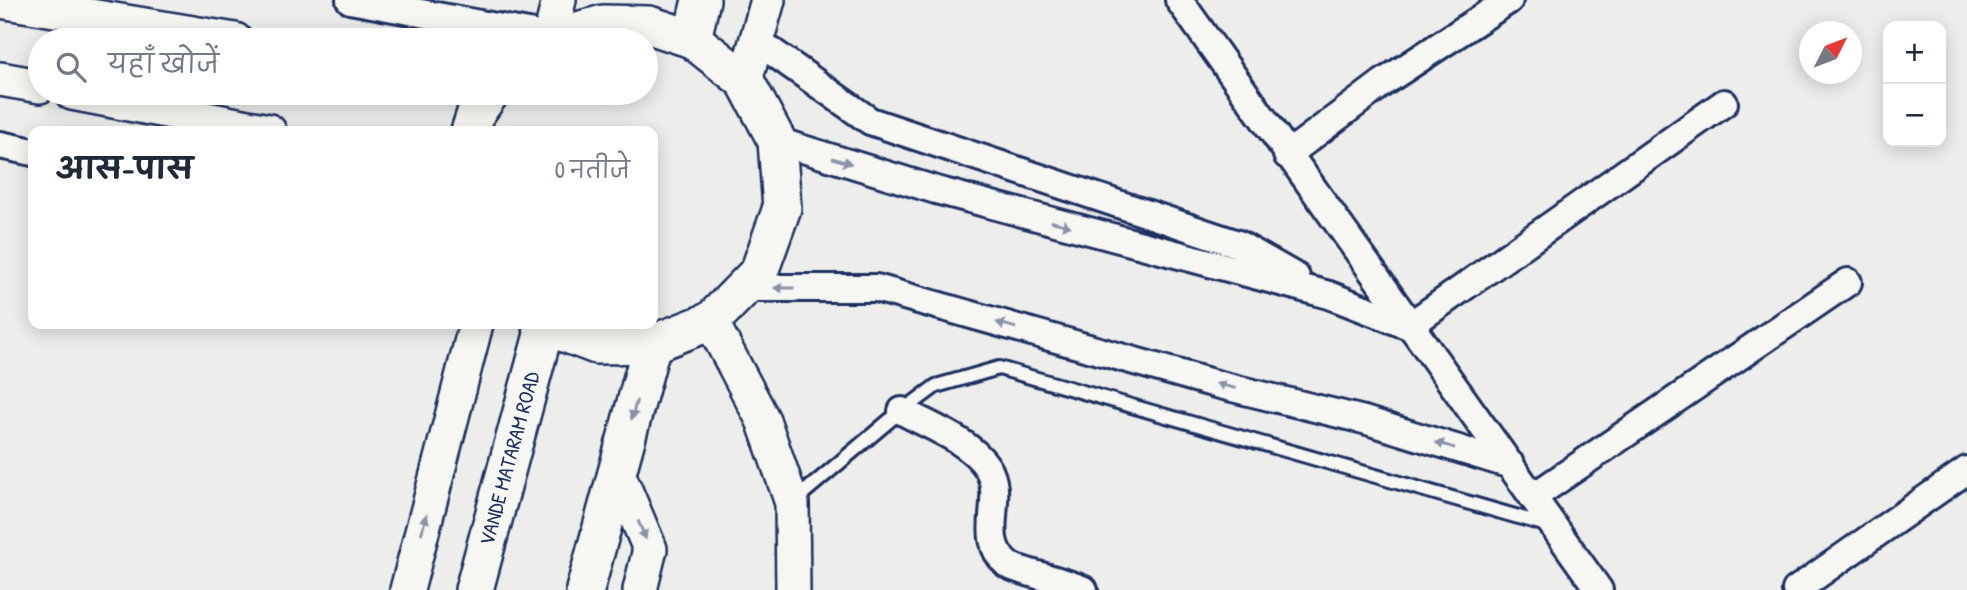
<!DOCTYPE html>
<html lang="hi">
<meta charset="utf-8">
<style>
body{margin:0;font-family:"Patrick Hand","Playpen Sans Deva",sans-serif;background:#f6f6f7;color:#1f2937}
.controls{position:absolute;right:21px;top:21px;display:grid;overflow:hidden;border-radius:14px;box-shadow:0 4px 18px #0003}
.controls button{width:63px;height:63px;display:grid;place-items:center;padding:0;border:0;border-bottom:2px solid #e0e1e3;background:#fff;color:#1f2937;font:35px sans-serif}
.compass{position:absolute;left:1799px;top:21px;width:63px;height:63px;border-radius:50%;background:#fff;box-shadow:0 4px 18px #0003;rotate:48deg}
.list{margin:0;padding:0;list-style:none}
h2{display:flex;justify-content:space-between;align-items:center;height:91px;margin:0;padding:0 28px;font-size:30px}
h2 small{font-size:23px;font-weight:400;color:#747a83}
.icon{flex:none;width:38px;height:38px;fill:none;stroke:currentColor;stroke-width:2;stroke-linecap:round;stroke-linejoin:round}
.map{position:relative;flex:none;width:1967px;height:590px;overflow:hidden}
.search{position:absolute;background:#fff;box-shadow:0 4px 18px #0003;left:28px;top:28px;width:630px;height:77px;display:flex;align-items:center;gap:18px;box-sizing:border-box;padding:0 24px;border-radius:38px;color:#747a83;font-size:26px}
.panel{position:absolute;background:#fff;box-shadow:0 4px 18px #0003;left:28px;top:126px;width:630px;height:203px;border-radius:14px}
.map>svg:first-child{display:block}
</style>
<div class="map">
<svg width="1967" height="590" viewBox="0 0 1967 590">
<rect width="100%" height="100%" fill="#edeeec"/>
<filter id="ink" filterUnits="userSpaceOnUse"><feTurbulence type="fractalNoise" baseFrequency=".0143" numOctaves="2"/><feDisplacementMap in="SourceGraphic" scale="14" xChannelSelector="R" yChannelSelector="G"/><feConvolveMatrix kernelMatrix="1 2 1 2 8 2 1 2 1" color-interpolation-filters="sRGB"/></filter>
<g filter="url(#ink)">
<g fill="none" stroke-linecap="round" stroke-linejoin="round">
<defs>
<path id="service" d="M 794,501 L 890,420 L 936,386 L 999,368 L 1550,526"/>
<g id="minor">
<path d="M 350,0 L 550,37"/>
<path d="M 1179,0 L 1599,590"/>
<path d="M 757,41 L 870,121 L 1238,244 L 1296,277"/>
<path d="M 777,141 L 936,190 L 1329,295 L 1409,326"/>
<path d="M 0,145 L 33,152"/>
<path d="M 1287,155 L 1384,82 L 1509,0"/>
<path d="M 743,288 L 876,288 L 1216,384 L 1364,420 L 1511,465"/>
<path d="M 1409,326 L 1724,103"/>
<path d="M 902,411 C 929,426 969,440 987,467 C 1007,498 976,537 1007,564 C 1016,571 1066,581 1084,590"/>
<path d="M 1533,497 L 1848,282"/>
<path d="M 1796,590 L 1967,470"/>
</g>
<g id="tertiary">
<path d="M 0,1 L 235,40"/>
<path d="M 550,37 L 559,0"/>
<path d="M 0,79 L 40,86"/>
<path d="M 745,81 L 768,0"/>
<path d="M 72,93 L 269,131"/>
<path d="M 711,321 L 763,420 L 792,503 L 793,590"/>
<path d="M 617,471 L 650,549 L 640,590"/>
<path d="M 407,590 L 476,324"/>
</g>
<g id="secondary">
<path d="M 692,39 L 701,0"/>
<path d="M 470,131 L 476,113 L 490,93"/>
<path d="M 541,324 L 596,345 L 652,344 L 711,321 L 759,272 L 782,208 L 777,141 L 745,81 L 692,39 L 649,25 L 603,24 L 545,40"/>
<path id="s1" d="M 474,590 L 545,327"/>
<path d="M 585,590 L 652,344"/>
</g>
</defs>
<use href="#service" stroke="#1b2f5e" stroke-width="18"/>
<use href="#minor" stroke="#1b2f5e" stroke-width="32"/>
<use href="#tertiary" stroke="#1b2f5e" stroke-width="38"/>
<use href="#secondary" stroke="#1b2f5e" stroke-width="42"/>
<use href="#service" stroke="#f6f6f2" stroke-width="12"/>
<use href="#minor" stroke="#f6f6f2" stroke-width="26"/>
<use href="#tertiary" stroke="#f6f6f2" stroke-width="33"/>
<use href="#secondary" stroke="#f6f6f2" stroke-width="37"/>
</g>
<defs><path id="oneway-solid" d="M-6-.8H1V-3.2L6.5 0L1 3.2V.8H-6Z" transform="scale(1.75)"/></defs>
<g fill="#8892a8">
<use href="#oneway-solid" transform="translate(842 161) rotate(17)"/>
<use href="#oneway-solid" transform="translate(1061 224) rotate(15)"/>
<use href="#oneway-solid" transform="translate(784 288) rotate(-180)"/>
<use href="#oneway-solid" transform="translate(1006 325) rotate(-164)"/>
<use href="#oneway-solid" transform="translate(1226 386) rotate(-166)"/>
<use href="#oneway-solid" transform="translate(634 410) rotate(105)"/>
<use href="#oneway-solid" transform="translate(1445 445) rotate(-163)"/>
<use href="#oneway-solid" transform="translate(424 524) rotate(-75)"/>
<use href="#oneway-solid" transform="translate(642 530) rotate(67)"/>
</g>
</g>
<g text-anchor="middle" stroke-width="5" stroke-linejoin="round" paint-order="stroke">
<g font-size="21" fill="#1b2f5e" stroke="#f6f6f2">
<text dy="7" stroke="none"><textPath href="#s1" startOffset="136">VANDE MATARAM ROAD</textPath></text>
</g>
</g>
</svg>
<div class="controls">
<button>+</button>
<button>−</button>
</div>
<svg class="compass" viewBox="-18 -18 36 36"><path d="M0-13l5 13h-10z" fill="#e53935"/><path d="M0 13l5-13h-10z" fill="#747a83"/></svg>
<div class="search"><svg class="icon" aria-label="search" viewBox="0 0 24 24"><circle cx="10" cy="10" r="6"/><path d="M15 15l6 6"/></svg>यहाँ खोजें</div>
<section class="panel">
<h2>आस-पास<small>0 नतीजे</small></h2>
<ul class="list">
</ul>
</section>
</div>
